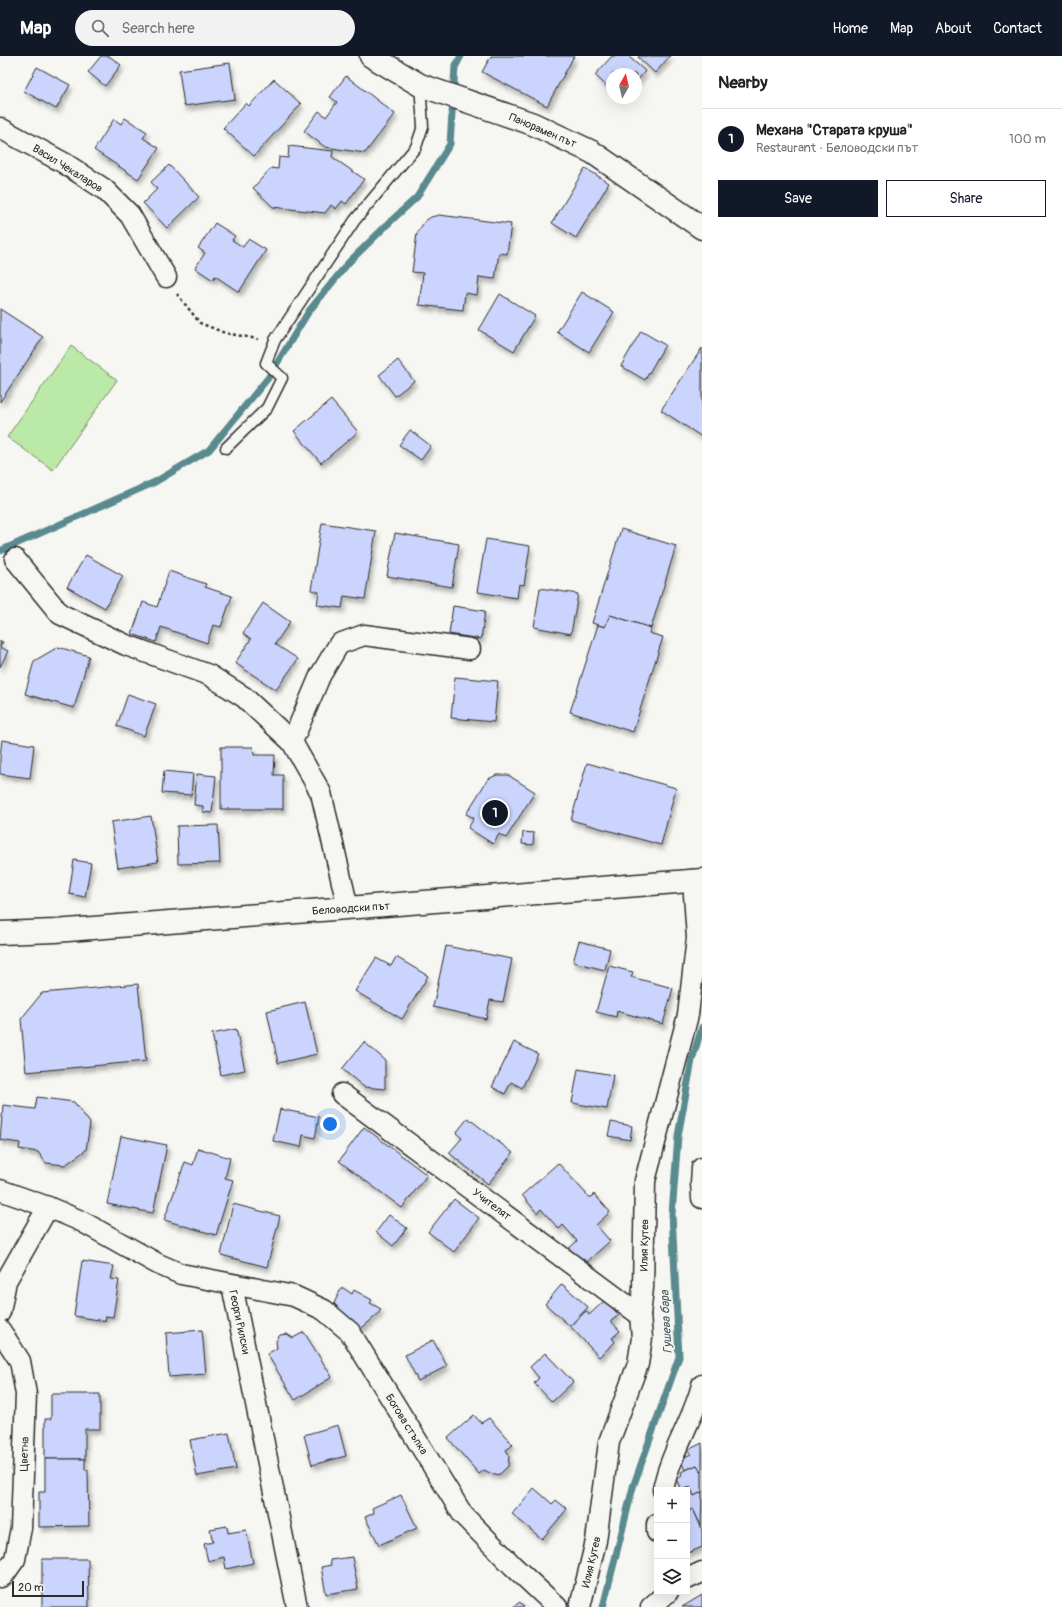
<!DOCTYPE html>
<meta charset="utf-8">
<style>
body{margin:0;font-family:Pangolin,sans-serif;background:#f2f2f2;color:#222}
.controls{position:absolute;right:12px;bottom:12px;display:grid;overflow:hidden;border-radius:0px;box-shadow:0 4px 16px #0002}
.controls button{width:36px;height:36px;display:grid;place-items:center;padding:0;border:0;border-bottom:1px solid #e0e0e0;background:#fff;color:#222;font:20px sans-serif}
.compass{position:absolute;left:606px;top:12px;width:36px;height:36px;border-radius:50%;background:#fff;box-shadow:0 4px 16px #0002;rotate:8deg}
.scale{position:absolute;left:12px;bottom:10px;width:72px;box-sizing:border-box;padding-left:4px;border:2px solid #2b2b2b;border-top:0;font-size:11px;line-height:14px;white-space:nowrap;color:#2b2b2b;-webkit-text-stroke:3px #f6f6f2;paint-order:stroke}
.you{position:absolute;left:330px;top:1068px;width:14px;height:14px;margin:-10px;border:3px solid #fff;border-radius:50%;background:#1a73e8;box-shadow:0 0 0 6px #1a73e833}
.badge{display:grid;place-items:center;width:26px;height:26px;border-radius:50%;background:#111827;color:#fff;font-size:13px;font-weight:700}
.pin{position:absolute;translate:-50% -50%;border:2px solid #fff;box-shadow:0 1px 4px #0006}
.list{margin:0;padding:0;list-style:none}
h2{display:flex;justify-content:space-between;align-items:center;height:52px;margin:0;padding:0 16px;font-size:17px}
h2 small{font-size:13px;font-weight:400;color:#767676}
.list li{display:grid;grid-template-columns:26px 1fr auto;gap:12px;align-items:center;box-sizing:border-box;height:60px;padding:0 16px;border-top:1px solid #e0e0e0}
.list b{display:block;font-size:15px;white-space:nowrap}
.list p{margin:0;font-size:13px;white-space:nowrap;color:#767676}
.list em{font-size:13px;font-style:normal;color:#767676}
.actions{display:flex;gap:8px;padding:12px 16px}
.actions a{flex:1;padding:9px 0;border:1px solid #111827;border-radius:0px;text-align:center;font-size:14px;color:#111827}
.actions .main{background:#111827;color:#fff}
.icon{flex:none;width:22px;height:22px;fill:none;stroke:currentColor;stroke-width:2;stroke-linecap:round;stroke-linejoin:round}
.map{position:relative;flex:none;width:702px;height:1551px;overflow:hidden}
header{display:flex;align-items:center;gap:24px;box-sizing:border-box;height:56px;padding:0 20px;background:#111827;color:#fff}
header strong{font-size:19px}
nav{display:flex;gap:22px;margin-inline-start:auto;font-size:14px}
.search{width:280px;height:36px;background:#f2f2f2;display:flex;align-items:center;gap:10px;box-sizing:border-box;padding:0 14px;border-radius:22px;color:#767676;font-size:15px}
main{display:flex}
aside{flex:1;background:#fff}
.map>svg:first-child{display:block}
</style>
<header>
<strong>Map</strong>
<div class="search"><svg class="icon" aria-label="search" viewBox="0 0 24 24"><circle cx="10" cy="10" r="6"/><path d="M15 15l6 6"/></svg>Search here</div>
<nav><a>Home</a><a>Map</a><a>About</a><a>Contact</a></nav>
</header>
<main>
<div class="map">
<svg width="702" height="1551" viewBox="0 0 702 1551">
<defs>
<filter id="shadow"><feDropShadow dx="2.5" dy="4.5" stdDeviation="2" flood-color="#0004"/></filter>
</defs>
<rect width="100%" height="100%" fill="#f6f6f2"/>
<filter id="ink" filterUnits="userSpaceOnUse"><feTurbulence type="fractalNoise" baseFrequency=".025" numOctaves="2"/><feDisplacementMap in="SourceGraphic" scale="8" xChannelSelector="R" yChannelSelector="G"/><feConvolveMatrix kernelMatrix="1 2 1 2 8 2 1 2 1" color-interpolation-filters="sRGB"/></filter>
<g filter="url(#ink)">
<path fill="#bbe9a7" stroke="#738a69" d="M 71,290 L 117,324 L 53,414 L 7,381 Z"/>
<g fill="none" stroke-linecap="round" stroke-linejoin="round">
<g stroke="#598a8e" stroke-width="7">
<path d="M 0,495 L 155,426 L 209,394 L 268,322 L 309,255 L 349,206 L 392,164 L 417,141 L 450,88 L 455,11 L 461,0"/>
<path d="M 603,1551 L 633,1431 L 679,1301 L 672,1158 L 678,1080 L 692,1004 L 702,971"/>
</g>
</g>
<g fill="#cad4fc" stroke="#2b2b2b" filter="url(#shadow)">
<path d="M 101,0 L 109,0 L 121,9 L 105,30 L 88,16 Z"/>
<path d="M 491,0 L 574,0 L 547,50 L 482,16 Z"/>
<path d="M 612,0 L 628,0 L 645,15 L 636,26 L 636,18 L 612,18 L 612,35 L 595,19 Z"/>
<path d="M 639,0 L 670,0 L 655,17 L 638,1 Z"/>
<path d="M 230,7 L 235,43 L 184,50 L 179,14 Z"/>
<path d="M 37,11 L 70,29 L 56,53 L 24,35 Z"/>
<path d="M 346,20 L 395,58 L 365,97 L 325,91 L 304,75 L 319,55 L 326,61 L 337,46 L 330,41 Z"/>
<path d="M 274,23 L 301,48 L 254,100 L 223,72 L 246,47 L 249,50 Z"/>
<path d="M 125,62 L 147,76 L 143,82 L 159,92 L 138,123 L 94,94 L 114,63 L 121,68 Z"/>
<path d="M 289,90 L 333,95 L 332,101 L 364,123 L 346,148 L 342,145 L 336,153 L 331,149 L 325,157 L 273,151 L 253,132 L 271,112 L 278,113 L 279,101 L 288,102 Z"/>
<path d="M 169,109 L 199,141 L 167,172 L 143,147 L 157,133 L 151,126 Z"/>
<path d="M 585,112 L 609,127 L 576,182 L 552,167 Z"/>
<path d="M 439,159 L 511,168 L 507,198 L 499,197 L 495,223 L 479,221 L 477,239 L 465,237 L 463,254 L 419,249 L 423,217 L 412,216 L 417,177 L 425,165 L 431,161 Z"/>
<path d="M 215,167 L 235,180 L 232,184 L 243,191 L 248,183 L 266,194 L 239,236 L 215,220 L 213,224 L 195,212 L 205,197 L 198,192 Z"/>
<path d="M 582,236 L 614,256 L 589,296 L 557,276 Z"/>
<path d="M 500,238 L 535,260 L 514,295 L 479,274 Z"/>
<path d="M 0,253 L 43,281 L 0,346 Z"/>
<path d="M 641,275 L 665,289 L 645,324 L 621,310 Z"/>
<path d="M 702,292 L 702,381 L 661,354 Z"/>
<path d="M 398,304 L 414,325 L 395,340 L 379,319 Z"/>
<path d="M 331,344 L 358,376 L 321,407 L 294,375 Z"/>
<path d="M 410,374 L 431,390 L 421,404 L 399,389 Z"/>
<path d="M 322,467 L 376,475 L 365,543 L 344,540 L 342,552 L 317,549 L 319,536 L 311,534 Z"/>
<path d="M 621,473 L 676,490 L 651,572 L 610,559 L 605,571 L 592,567 Z"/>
<path d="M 395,477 L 459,488 L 452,531 L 387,520 Z"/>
<path d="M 486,483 L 530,490 L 524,529 L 519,528 L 517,542 L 477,536 Z"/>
<path d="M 86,499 L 123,520 L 105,552 L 67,531 Z"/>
<path d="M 169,515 L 206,528 L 205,531 L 232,540 L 221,571 L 213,569 L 207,587 L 161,571 L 156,586 L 132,578 L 143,546 L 157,551 Z"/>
<path d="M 540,532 L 578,538 L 571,578 L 534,571 Z"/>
<path d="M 263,547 L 290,566 L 275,588 L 298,603 L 276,634 L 235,607 L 251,583 L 243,577 Z"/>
<path d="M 453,550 L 485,555 L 481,583 L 449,578 Z"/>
<path d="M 610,559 L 651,572 L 649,577 L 663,581 L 633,676 L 570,656 L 598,569 L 605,571 Z"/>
<path d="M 0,585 L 3,586 L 0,591 L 8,595 L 0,611 Z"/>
<path d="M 58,591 L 89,600 L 74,652 L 25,638 L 34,605 Z"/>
<path d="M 455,621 L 498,625 L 494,666 L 451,662 Z"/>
<path d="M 128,638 L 156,648 L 144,680 L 117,670 Z"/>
<path d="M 2,684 L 34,689 L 30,722 L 0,718 L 0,700 Z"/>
<path d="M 221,691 L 253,691 L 254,699 L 275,699 L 274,719 L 283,719 L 283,753 L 221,753 Z"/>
<path d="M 587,707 L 676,732 L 661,789 L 571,764 Z"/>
<path d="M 164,715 L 193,718 L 191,739 L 162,737 Z"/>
<path d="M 197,718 L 216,720 L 212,757 L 203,756 L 203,750 L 194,749 Z"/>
<path d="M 497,719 L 508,719 L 535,736 L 506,782 L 499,778 L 493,788 L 468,772 L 474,762 L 466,758 L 488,723 Z"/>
<path d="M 151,760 L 158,806 L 118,812 L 111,766 Z"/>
<path d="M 218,769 L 220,807 L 178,808 L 177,770 Z"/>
<path d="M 523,776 L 534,777 L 533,789 L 522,788 Z"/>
<path d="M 74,804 L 91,807 L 85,841 L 69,838 Z"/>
<path d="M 579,885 L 610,893 L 605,914 L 573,906 Z"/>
<path d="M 446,890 L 512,903 L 503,946 L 490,944 L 486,963 L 433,951 Z"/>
<path d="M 396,901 L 428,920 L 402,963 L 355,935 L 376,902 L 391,910 Z"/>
<path d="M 609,910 L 633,916 L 631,921 L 673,932 L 663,968 L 617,955 L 616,961 L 596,956 Z"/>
<path d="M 138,928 L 146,1005 L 26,1016 L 21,963 L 42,937 Z"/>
<path d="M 305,946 L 317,998 L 278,1007 L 267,955 Z"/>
<path d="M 236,973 L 245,1014 L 221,1019 L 212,978 Z"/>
<path d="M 364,986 L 385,1004 L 385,1033 L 364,1031 L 342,1013 Z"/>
<path d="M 514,986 L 538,998 L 522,1032 L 511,1026 L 505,1038 L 492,1031 Z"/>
<path d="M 578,1013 L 613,1019 L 607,1053 L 572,1047 Z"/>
<path d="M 37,1041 L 74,1046 L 90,1067 L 86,1094 L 65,1109 L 46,1107 L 38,1096 L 19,1093 L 20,1087 L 0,1084 L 3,1049 L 35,1053 Z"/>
<path d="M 280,1053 L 319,1061 L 315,1082 L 303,1079 L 301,1091 L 273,1085 Z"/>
<path d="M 468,1062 L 513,1097 L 488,1128 L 449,1097 L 462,1082 L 456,1077 Z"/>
<path d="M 611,1066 L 632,1070 L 630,1084 L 608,1080 Z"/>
<path d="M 364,1071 L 427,1119 L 402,1152 L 339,1105 Z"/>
<path d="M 121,1080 L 167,1089 L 153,1157 L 107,1148 Z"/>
<path d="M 198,1092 L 230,1102 L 225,1122 L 233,1124 L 216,1179 L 164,1164 L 185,1106 L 193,1109 Z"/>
<path d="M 558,1107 L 590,1142 L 594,1138 L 610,1156 L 596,1169 L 610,1185 L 582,1210 L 567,1194 L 577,1185 L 563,1169 L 559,1173 L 541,1153 L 537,1157 L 522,1139 Z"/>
<path d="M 454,1143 L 479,1162 L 454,1196 L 428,1176 Z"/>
<path d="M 233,1148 L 280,1160 L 267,1211 L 221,1199 Z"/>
<path d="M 389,1159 L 407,1172 L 393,1190 L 376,1176 Z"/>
<path d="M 82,1205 L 114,1210 L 111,1223 L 119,1224 L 113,1261 L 106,1260 L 105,1265 L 74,1260 Z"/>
<path d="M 562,1228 L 588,1251 L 570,1270 L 545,1248 Z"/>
<path d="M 342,1231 L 352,1238 L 354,1234 L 372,1244 L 370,1247 L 381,1253 L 378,1258 L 356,1277 L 334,1247 Z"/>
<path d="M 605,1244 L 619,1259 L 611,1265 L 620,1275 L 612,1282 L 615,1286 L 599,1301 L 570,1270 L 586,1255 L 589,1259 Z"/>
<path d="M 202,1274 L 206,1318 L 169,1321 L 166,1277 Z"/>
<path d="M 304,1276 L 332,1321 L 295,1344 L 267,1298 L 277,1292 L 276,1285 L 280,1279 L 287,1278 L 293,1282 Z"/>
<path d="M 433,1284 L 447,1310 L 418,1325 L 405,1299 Z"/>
<path d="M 545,1297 L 573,1326 L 552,1346 L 534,1327 L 539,1322 L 530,1311 Z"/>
<path d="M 51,1338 L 100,1338 L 100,1373 L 85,1373 L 85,1403 L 45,1403 L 45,1363 L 51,1363 Z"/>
<path d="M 474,1359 L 481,1367 L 489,1362 L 513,1389 L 506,1394 L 509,1399 L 508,1410 L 500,1418 L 494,1419 L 484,1414 L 479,1418 L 448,1382 Z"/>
<path d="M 338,1369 L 346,1400 L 312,1409 L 304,1379 Z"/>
<path d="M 229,1377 L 236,1413 L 197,1420 L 190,1384 Z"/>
<path d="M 702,1387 L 702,1416 L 701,1416 L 697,1409 L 685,1414 L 680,1403 L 691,1398 L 688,1394 Z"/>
<path d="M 45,1403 L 85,1403 L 85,1414 L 88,1414 L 89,1470 L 39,1471 L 39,1436 L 45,1436 Z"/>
<path d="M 697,1409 L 701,1416 L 702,1416 L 702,1436 L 694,1440 L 690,1431 L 681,1434 L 676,1423 L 682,1420 L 681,1416 Z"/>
<path d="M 690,1431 L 694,1440 L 702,1436 L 701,1470 L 693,1453 L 687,1456 L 687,1434 L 684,1434 Z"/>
<path d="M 534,1432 L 552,1448 L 556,1444 L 567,1453 L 542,1483 L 512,1458 Z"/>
<path d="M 401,1439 L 417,1472 L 379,1489 L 365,1461 L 374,1457 L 372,1452 Z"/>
<path d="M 693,1453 L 702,1473 L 702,1491 L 688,1497 L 687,1494 L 687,1456 Z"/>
<path d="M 227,1470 L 228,1477 L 246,1474 L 253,1507 L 226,1513 L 224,1501 L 208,1505 L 204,1488 L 213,1486 L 210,1473 Z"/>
<path d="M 352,1501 L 358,1533 L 326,1538 L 321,1511 L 331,1509 L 330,1504 Z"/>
<path d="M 42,1503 L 88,1503 L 89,1551 L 42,1551 Z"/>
<path d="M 702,1539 L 702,1551 L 682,1551 Z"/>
<path d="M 520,1546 L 524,1551 L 513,1551 Z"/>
</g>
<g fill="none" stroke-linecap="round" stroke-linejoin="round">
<defs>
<path id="lane" d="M 226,392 L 267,352 L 282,322 L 266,307 L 275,284 L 355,164 L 416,91 L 423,70 L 420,29"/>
<g id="street">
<path d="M 0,72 L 64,107 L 104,133 L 130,159 L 166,221"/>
<path d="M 15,503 L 60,558 L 126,589 L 209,619 L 244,641 L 292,686 L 321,737 L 348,852"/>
<path d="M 292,686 L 320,620 L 339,588 L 364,579 L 470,593"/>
<path d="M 342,1038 L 640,1259"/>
<path d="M 702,1112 L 701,1127 L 702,1142"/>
<path d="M 0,1134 L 48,1151 L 81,1165 L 158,1208 L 181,1218 L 294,1240 L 324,1254 L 350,1276 L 463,1459 L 513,1510 L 557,1551"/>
<path d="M 232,1229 L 297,1551"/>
<path d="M 0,1256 L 6,1225 L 48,1151"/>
<path d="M 0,1274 L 20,1305 L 26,1338 L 21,1472 L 15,1503 L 3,1520 L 0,1521"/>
<path d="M 663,1434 C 670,1397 693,1365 702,1329"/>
<path d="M 657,1468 L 657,1476"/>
<path d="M 687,1523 L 702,1516"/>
<path d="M 580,1551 L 596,1485 L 609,1386 L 638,1308 L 642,1282 L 640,1259 L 643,1232 L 645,1125 L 688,959 L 697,882 L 693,824"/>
<path d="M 651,1551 L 668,1536"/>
</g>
<g id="secondary">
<path d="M 371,0 L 420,29 L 533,68 L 592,96 L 702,172"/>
<path d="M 0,877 L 55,875 L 702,824"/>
</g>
</defs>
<use href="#lane" stroke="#2b2b2b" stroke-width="13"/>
<use href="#street" stroke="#2b2b2b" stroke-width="23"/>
<use href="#secondary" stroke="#2b2b2b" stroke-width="25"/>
<path stroke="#2b2b2b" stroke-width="2.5" stroke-dasharray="3 3" stroke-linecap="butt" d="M 177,238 L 200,267 L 225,277 L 258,283"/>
<use href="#lane" stroke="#f6f6f2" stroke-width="10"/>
<use href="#street" stroke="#f6f6f2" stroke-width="20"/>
<use href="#secondary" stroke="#f6f6f2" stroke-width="22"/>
</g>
</g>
<g text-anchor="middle" stroke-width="3" stroke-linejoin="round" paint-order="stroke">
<g font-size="11" fill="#2b2b2b" stroke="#f6f6f2">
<text transform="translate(543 74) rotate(23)" y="4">Панорамен път</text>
<text transform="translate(68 112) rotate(32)" y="4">Васил Чекаларов</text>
<text transform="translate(351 852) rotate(-4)" y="4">Беловодски път</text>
<text transform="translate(492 1148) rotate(37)" y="4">Учителят</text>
<text transform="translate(644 1189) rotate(-89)" y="4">Илия Кутев</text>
<text transform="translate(240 1266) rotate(78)" y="4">Георги Рилски</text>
<text transform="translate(407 1368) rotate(58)" y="4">Богова стъпка</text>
<text transform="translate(24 1398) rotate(-88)" y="4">Цветна</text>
<text transform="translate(591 1506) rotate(-77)" y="4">Илия Кутев</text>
</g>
<g font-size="12" font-style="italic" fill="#425a5d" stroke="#f6f6f2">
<text transform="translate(666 1266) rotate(-93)" y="4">Гушева бара</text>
</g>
</g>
</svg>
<div class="controls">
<button>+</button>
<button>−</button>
<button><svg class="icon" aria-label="layers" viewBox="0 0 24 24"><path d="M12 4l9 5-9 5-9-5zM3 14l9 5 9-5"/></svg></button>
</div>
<svg class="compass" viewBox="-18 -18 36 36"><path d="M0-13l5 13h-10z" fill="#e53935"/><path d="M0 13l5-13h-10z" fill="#767676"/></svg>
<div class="scale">20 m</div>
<div class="you"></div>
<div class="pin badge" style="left:495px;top:757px">1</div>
</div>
<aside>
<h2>Nearby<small></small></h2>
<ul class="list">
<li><span class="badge">1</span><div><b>Механа &quot;Старата круша&quot;</b><p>Restaurant · Беловодски път</p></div><em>100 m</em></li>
</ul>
<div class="actions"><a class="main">Save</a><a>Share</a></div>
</aside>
</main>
